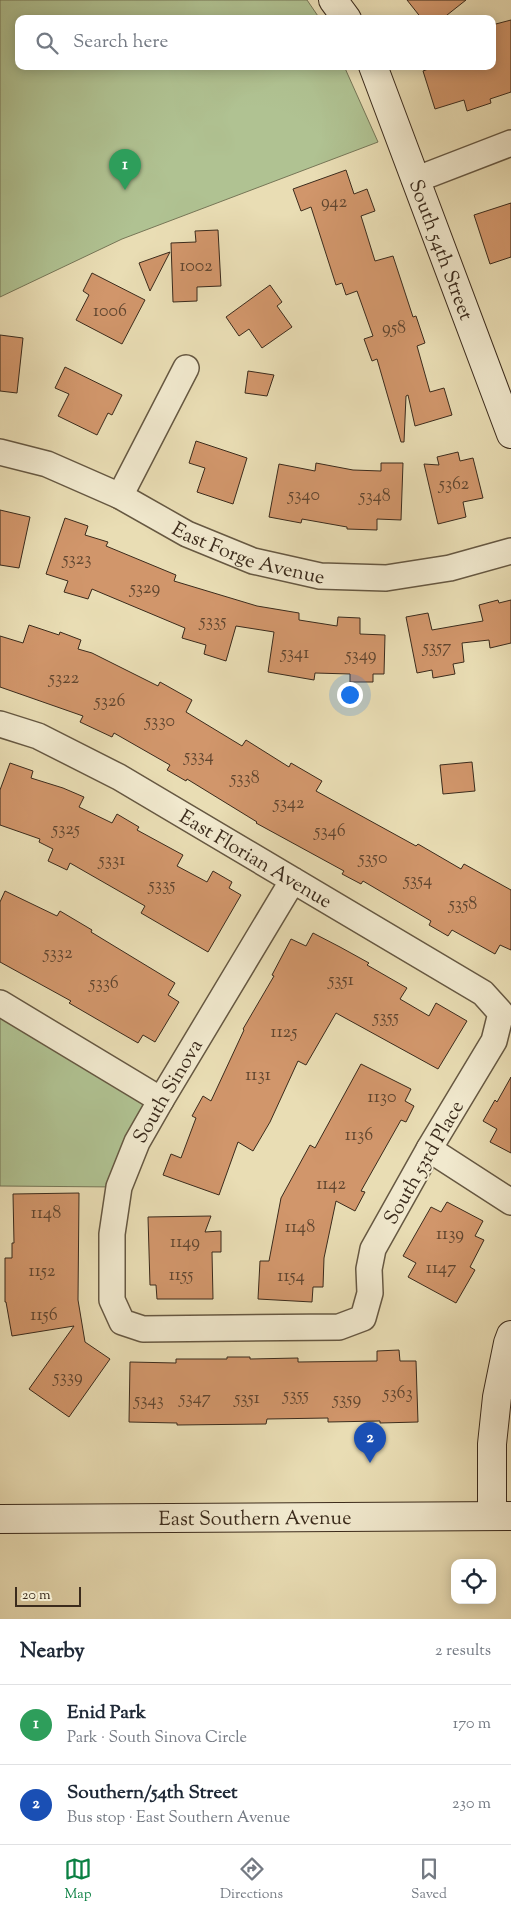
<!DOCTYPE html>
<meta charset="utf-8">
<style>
body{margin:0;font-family:"Sorts Mill Goudy",serif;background:#f6f6f7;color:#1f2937}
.controls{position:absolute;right:15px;bottom:15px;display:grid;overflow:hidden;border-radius:10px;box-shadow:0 2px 12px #0003}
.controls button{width:45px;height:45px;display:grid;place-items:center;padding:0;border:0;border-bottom:1px solid #e0e1e3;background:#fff;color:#1f2937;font:25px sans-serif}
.scale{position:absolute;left:15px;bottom:12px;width:66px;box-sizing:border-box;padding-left:5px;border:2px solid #3b2b1c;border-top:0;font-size:14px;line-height:18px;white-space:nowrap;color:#3b2b1c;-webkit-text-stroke:4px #f1e9ce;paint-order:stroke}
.you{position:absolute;left:349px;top:694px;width:18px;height:18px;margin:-12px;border:4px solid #fff;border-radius:50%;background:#1a73e8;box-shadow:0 0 0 8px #1a73e833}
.badge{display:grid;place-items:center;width:32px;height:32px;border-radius:50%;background:#0b8043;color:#fff;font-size:16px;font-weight:700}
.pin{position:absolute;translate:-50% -41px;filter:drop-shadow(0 1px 2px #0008)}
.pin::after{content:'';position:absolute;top:26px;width:18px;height:15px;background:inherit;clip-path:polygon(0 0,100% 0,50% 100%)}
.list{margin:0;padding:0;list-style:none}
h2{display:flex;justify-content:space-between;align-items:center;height:65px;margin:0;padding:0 20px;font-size:21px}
h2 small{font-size:16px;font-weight:400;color:#747a83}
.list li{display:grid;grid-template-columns:32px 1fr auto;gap:15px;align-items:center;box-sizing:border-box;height:80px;padding:0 20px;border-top:1px solid #e0e1e3}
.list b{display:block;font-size:19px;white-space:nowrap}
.list p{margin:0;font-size:16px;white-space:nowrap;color:#747a83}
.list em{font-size:16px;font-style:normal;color:#747a83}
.icon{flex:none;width:28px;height:28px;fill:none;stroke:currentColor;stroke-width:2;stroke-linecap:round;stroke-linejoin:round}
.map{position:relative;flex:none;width:511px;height:1619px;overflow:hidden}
.search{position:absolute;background:#fff;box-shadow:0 2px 12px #0003;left:15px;right:15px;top:15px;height:55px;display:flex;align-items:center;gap:12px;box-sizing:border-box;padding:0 18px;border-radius:10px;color:#747a83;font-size:19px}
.sheet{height:225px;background:#fff}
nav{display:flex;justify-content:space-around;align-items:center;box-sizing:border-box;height:70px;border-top:1px solid #e0e1e3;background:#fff;font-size:14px;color:#747a83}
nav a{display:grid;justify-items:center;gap:2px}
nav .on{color:#0b8043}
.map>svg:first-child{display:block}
</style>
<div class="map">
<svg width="511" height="1619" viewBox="0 0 511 1619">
<rect width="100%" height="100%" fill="#e9ddb4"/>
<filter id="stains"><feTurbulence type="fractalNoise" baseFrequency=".004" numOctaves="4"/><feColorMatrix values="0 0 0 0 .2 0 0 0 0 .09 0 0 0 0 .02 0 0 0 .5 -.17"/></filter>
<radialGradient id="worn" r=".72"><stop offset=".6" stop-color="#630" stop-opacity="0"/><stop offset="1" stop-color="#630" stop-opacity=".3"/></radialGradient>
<g fill="#b0c292" stroke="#767657">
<path d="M 0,0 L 307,0 L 320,19 L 19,19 L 19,66 L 344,66 L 378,142 L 122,239 L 0,297 Z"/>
<path d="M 0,1003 L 161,1100 L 119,1187 L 0,1186 Z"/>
</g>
<g fill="#d1966b" stroke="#3b2b1c">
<path d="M 407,0 L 466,0 L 442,19 L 422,19 Z"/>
<path d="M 511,20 L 511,92 L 490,99 L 491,103 L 467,111 L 464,100 L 435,109 L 423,71 L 436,66 L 492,66 L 492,25 Z"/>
<path d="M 346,170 L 354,194 L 367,189 L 375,211 L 361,216 L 375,261 L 393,256 L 413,317 L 416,316 L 425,343 L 417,346 L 430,392 L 444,388 L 452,415 L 415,426 L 408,395 L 406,396 L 404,442 L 401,442 L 377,359 L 372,361 L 364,339 L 373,336 L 357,291 L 346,295 L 342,283 L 336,285 L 311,207 L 301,211 L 293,189 Z"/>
<path d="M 511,203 L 511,257 L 490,264 L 474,215 Z"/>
<path d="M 218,230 L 221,286 L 197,287 L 197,301 L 173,302 L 171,243 L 196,242 L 195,231 Z"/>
<path d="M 170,252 L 150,291 L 139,263 Z"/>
<path d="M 92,273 L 145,300 L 122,344 L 76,320 L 89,295 L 83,291 Z"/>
<path d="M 270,285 L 282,302 L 277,306 L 292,327 L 262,348 L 249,329 L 239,336 L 226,317 Z"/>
<path d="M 0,335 L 23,338 L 17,393 L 0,391 Z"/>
<path d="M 65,367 L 122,395 L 112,415 L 108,413 L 97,435 L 58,416 L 69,394 L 55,388 Z"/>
<path d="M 248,371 L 274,375 L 267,396 L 245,393 Z"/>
<path d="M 196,441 L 247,458 L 233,504 L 197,492 L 205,468 L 189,463 Z"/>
<path d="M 458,452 L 460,461 L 473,458 L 483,498 L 463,502 L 466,517 L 438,524 L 424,464 L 439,465 L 437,457 Z"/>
<path d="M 316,463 L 353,470 L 381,471 L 381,463 L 403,463 L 401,520 L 377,519 L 377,530 L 347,529 L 347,527 L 302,519 L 301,523 L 269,517 L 279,464 L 315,471 Z"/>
<path d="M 0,510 L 30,517 L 19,568 L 0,565 Z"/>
<path d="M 65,518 L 88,526 L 85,535 L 108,542 L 106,546 L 176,575 L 174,581 L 257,606 L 299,613 L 299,620 L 337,626 L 338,617 L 360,618 L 360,634 L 385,635 L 384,674 L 373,674 L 373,682 L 350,682 L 350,674 L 315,673 L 314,680 L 268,672 L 274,632 L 236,626 L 226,661 L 204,654 L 206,645 L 182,638 L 185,628 L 92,589 L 88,599 L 64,592 L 68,581 L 46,574 Z"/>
<path d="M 498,600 L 499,603 L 511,600 L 511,643 L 490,648 L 489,640 L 462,643 L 464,662 L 453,664 L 455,674 L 433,678 L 432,670 L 417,673 L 406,617 L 428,613 L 432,630 L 483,621 L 479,605 Z"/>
<path d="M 29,625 L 59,635 L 60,632 L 81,640 L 78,649 L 92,653 L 158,686 L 160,682 L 192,700 L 186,712 L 242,746 L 246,740 L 289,767 L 291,763 L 322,781 L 316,791 L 416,846 L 418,844 L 461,869 L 464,864 L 511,890 L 511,950 L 500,945 L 495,954 L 452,930 L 448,936 L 429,925 L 431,921 L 363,881 L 361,884 L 342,874 L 344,871 L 256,823 L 257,822 L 187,779 L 186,781 L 167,770 L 170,765 L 114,733 L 112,737 L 80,722 L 83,716 L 0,687 L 0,636 L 23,643 Z"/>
<path d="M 472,762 L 475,791 L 443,794 L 440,765 Z"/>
<path d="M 10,763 L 33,771 L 31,778 L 63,788 L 84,797 L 79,807 L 112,823 L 117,814 L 139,827 L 137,830 L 183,855 L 177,866 L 207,882 L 213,871 L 232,882 L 229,888 L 241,895 L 208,952 L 141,913 L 145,906 L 70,863 L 67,870 L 48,861 L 53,849 L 39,842 L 40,839 L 0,825 L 0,790 Z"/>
<path d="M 5,891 L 57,916 L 60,911 L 92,930 L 91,932 L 175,983 L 168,995 L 179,1002 L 155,1042 L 143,1035 L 138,1043 L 69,1003 L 71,1001 L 0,962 L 0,902 Z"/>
<path d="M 313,933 L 340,947 L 369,963 L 367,965 L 407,988 L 400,999 L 429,1016 L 436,1003 L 467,1021 L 438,1069 L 336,1013 L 306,1065 L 298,1061 L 270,1122 L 253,1151 L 238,1142 L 219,1195 L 163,1175 L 171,1154 L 181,1158 L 196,1118 L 192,1116 L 203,1096 L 211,1101 L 244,1030 L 243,1029 L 274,976 L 272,975 L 291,939 L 306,946 Z"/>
<path d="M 361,1064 L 411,1089 L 405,1101 L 414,1106 L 406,1122 L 401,1120 L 361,1191 L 365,1192 L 355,1211 L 336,1201 L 324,1258 L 323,1287 L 313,1287 L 312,1302 L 258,1299 L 260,1261 L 269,1261 L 281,1198 L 310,1145 L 315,1148 Z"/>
<path d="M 511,1077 L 511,1153 L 490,1142 L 497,1129 L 483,1121 L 495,1100 L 497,1102 Z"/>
<path d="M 79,1193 L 78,1300 L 85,1342 L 110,1359 L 69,1417 L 29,1389 L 74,1326 L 12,1336 L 6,1302 L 5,1302 L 5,1258 L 12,1258 L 12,1243 L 14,1243 L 13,1194 Z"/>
<path d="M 447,1202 L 483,1221 L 475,1236 L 484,1240 L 470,1267 L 475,1270 L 456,1303 L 408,1277 L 416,1263 L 403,1256 L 431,1207 L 441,1212 Z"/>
<path d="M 211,1216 L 205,1232 L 221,1231 L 221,1252 L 212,1252 L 213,1299 L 157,1299 L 156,1285 L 150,1285 L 148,1217 Z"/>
<path d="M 399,1350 L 400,1361 L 416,1361 L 418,1422 L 380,1423 L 380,1421 L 328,1422 L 328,1418 L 267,1419 L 266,1424 L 177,1425 L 177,1423 L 129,1422 L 130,1362 L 176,1363 L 176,1359 L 227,1359 L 227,1357 L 250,1357 L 250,1359 L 298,1358 L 298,1362 L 377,1361 L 377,1351 Z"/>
</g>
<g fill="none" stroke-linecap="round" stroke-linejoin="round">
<defs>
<g id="street">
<path d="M 415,180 L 511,143"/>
<path id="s1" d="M 0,452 L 47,464 L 120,496 L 187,534 L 253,561 L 320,576 L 386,578 L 450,568 L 511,551"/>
<path d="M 120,496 L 186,368"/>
<path id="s2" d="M 0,724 L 38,736 L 119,777 L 483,993 L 501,1013 L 494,1041 L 429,1149 L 373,1249 L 369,1269 L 370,1293 L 363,1318 L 339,1327 L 143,1329 L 122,1322 L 112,1300 L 112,1234 L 119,1187 L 137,1142 L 161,1100 L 293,880"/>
<path d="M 0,1003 L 161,1100"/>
<path d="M 429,1149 L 511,1202"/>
</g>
<g id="secondary">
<path d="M 333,0 L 347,19"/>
<path id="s3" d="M 373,66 L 511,434"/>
<path d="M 492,1516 L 492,1444 L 497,1397 L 508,1343 L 511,1335"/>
<path id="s4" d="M 0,1519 L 511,1516"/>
</g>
</defs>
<use href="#street" stroke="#665842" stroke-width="28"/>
<use href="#secondary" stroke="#3b2b1c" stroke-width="30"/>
<use href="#street" stroke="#f1e9ce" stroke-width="25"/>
<use href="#secondary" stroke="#f1e9ce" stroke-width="28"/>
</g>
<g text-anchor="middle" stroke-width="4" stroke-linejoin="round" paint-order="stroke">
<g font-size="18" fill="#604630">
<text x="334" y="207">942</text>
<text x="196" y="271">1002</text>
<text x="110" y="316">1006</text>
<text x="394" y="333">958</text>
<text x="454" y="489">5362</text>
<text x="304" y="500">5340</text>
<text x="375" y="501">5348</text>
<text x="77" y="564">5323</text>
<text x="145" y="593">5329</text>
<text x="213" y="626">5335</text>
<text x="437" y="652">5357</text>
<text x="295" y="658">5341</text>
<text x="361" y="660">5349</text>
<text x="64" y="683">5322</text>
<text x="110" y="706">5326</text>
<text x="160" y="726">5330</text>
<text x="199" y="761">5334</text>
<text x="245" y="783">5338</text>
<text x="289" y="808">5342</text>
<text x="66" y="834">5325</text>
<text x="330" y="836">5346</text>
<text x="373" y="863">5350</text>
<text x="112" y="865">5331</text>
<text x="418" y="885">5354</text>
<text x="162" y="890">5335</text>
<text x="463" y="909">5358</text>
<text x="58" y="958">5332</text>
<text x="341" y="985">5351</text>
<text x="104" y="988">5336</text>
<text x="386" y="1022">5355</text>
<text x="284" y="1037">1125</text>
<text x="258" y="1080">1131</text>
<text x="382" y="1102">1130</text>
<text x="359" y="1140">1136</text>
<text x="331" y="1189">1142</text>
<text x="46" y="1218">1148</text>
<text x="300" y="1232">1148</text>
<text x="450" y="1239">1139</text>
<text x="185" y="1247">1149</text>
<text x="441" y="1273">1147</text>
<text x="42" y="1276">1152</text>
<text x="181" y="1280">1155</text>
<text x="291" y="1281">1154</text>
<text x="44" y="1320">1156</text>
<text x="68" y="1382">5339</text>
<text x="398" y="1398">5363</text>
<text x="296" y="1400">5355</text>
<text x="195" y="1403">5347</text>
<text x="247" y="1403">5351</text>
<text x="347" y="1404">5359</text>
<text x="149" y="1405">5343</text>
</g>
<g font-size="20" fill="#3b2b1c" stroke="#f1e9ce">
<text dy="7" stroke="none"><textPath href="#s3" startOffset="196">South 54th Street</textPath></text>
<text dy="7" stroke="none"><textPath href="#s1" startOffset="270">East Forge Avenue</textPath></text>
<text dy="7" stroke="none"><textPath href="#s2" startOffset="290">East Florian Avenue</textPath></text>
<text dy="7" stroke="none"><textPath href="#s2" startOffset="1410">South Sinova</textPath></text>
<text transform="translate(423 1162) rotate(-60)" y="7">South 53rd Place</text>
<text dy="7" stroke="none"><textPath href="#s4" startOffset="255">East Southern Avenue</textPath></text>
</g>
</g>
<rect width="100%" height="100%" filter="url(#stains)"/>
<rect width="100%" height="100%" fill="url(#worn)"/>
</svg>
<div class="controls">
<button><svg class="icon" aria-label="locate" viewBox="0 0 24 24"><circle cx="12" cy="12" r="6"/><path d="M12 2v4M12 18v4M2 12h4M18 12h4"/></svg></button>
</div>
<div class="scale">20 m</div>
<div class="you"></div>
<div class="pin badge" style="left:125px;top:190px;background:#2e9e5b">1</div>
<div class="pin badge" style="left:370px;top:1463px;background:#1a4fb4">2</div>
<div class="search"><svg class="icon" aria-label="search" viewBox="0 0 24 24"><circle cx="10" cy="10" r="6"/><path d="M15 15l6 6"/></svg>Search here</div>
</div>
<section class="sheet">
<h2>Nearby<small>2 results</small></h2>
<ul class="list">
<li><span class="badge" style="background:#2e9e5b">1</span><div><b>Enid Park</b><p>Park · South Sinova Circle</p></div><em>170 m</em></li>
<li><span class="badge" style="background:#1a4fb4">2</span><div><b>Southern/54th Street</b><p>Bus stop · East Southern Avenue</p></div><em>230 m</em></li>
</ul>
</section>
<nav>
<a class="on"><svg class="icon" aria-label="map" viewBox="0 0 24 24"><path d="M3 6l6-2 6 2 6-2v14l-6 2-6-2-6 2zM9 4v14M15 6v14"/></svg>Map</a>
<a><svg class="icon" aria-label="directions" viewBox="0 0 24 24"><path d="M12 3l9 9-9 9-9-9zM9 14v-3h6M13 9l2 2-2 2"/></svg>Directions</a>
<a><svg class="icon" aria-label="saved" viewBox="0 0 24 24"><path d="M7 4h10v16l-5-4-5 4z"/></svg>Saved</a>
</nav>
